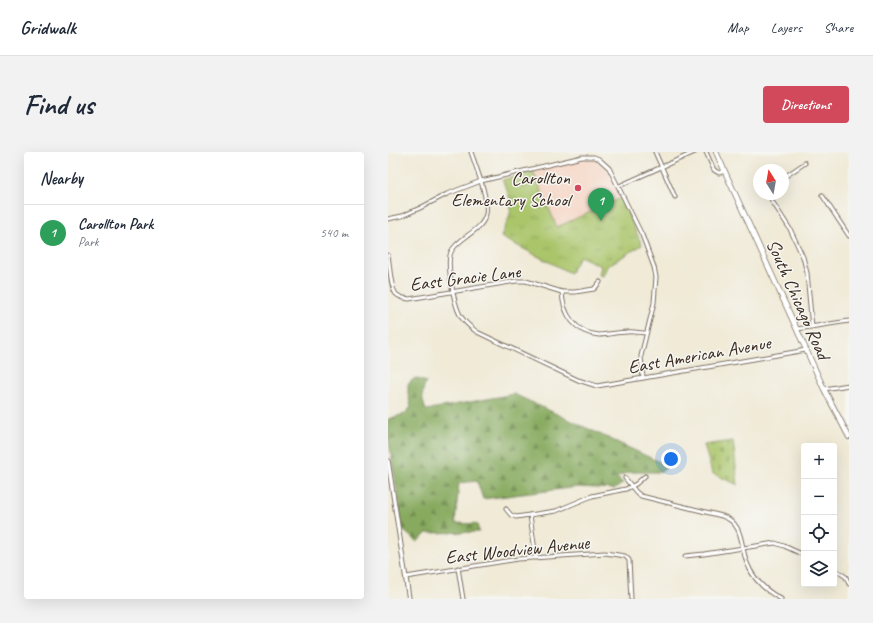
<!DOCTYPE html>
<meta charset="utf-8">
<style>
body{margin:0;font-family:Caveat,sans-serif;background:#f2f2f3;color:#1f2937}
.controls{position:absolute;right:12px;bottom:12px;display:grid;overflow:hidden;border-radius:4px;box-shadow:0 4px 16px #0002}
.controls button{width:36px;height:36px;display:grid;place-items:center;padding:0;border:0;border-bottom:1px solid #e0e1e3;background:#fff;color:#1f2937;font:20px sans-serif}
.compass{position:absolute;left:365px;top:12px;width:36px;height:36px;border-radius:50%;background:#fff;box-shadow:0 4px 16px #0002;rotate:349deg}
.you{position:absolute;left:283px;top:307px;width:14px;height:14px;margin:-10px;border:3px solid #fff;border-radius:50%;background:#1a73e8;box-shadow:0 0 0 6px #1a73e833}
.badge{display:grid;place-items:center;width:26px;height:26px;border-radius:50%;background:#d1495b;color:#fff;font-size:13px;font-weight:700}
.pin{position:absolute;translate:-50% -33px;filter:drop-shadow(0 1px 2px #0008)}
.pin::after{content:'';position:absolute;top:21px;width:14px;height:12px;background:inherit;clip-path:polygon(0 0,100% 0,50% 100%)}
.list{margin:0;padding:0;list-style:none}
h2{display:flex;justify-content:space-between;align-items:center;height:52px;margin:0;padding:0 16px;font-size:17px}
h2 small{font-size:13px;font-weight:400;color:#747a83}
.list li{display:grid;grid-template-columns:26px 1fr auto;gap:12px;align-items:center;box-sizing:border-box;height:56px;padding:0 16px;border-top:1px solid #e0e1e3}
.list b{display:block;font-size:15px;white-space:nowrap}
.list p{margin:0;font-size:13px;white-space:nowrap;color:#747a83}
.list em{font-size:13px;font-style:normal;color:#747a83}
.icon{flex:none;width:22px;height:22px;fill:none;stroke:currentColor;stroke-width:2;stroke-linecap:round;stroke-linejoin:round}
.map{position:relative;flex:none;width:461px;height:447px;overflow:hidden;border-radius:4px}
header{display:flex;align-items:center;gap:24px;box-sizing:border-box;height:56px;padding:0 20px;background:#fff;border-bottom:1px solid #e0e1e3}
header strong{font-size:19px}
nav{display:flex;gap:22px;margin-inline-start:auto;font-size:14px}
.intro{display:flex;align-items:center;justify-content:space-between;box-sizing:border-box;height:96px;padding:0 24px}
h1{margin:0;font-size:28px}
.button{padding:10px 18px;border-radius:4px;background:#d1495b;color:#fff;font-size:14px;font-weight:700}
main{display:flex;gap:24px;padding:0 24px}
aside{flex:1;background:#fff;border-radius:4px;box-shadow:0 4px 16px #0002}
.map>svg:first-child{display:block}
</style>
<header>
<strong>Gridwalk</strong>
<nav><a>Map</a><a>Layers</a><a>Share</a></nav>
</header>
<div class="intro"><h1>Find us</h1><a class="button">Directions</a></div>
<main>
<aside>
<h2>Nearby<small></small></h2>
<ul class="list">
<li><span class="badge" style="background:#2e9e5b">1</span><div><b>Carollton Park</b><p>Park</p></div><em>540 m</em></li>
</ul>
</aside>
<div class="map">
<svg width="461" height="447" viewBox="0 0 461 447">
<defs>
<pattern id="forest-firs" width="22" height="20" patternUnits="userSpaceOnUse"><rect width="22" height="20" fill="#87aa5f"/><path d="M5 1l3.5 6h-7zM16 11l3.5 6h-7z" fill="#708b4e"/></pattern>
<pattern id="cemetery-stones" width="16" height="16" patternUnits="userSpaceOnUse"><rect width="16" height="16" fill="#aac56b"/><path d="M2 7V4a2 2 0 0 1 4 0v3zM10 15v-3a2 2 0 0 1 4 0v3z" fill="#93a95c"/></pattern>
<pattern id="park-tufts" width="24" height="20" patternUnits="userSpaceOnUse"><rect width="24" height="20" fill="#aac56b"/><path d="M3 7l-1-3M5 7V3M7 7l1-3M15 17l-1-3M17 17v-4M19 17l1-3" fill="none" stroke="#93a95c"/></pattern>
</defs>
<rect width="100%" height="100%" fill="#f6f6f2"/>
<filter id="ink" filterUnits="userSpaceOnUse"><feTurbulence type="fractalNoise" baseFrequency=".025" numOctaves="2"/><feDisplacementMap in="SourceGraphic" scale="8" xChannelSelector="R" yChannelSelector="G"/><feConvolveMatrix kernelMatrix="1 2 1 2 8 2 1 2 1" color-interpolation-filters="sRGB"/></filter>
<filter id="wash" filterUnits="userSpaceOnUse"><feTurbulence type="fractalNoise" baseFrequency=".012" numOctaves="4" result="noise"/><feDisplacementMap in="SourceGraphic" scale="16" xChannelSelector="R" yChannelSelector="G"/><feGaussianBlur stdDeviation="0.9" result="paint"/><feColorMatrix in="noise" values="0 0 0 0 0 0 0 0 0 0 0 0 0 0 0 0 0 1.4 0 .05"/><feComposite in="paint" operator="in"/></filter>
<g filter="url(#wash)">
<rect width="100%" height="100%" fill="#f0ead7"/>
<path fill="#f5d3c1" d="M 198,7 L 207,8 L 215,13 L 219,17 L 233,46 L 169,75 L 145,19 Z"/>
<path fill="url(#forest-firs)" stroke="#616a3e" d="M 27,226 L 38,230 C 33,240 34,248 38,258 L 126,242 L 280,314 L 273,320 L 241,320 L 228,325 L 235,331 L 227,337 L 190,335 L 95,347 L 89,329 L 71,331 L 67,371 L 89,372 L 91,380 L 39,381 L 29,390 L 15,378 L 0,283 L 0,267 L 16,262 L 23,255 L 20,242 L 20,232 Z"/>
<path fill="url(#cemetery-stones)" stroke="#727844" d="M 345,289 L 350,333 L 324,321 L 316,293 Z"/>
<path fill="url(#park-tufts)" stroke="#727844" d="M 145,19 L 169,75 L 233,46 L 254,93 L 219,114 L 215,124 L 211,123 L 213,114 L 192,104 L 182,121 L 113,85 C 124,58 128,55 114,28 Z"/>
</g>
<g filter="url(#ink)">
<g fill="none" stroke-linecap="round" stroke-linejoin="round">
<defs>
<g id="minor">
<path d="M 83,0 C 88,15 101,47 98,62 C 94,80 70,85 63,100 C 58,111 66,152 72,163 C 76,170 82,175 89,180 L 190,228 L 209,234 L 418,198"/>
<path d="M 267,0 L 287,45"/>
<path d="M 318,0 L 326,18 L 331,21 L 337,19"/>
<path d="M 395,26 L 417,11"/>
<path d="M 231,34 L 307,0"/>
<path d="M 382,42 L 384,49 L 402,77 L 415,105 L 419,121 L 424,175"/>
<path d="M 434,43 L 461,84"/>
<path d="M 0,67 L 14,64 L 32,56 L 59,42 L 93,29 L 194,5 L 206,5 L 211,7 L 221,16 L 254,83 L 266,115 L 268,125 L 266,151 L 253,204 L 255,226"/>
<path d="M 0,103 C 2,113 2,135 8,142 C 12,146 16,146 21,147 L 128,129 L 138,129 L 174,140 L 187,140 L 206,137 L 212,130"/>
<path d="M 174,140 C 175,162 187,181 211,183 C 220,183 229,180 239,180 C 245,179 252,181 258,181"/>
<path d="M 409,177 L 461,169"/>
<path d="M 436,237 L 461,233"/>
<path d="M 237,326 L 248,340 L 253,344 L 334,364 C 356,371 352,393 359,411 C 365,427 378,439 393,447"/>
<path d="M 118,357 L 123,363 L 128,365 L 168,359 L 204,344 L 238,337 L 248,332 L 257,324"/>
<path d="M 142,363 L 148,406"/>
<path d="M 297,404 L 316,402 L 387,391 L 396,394 L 416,403"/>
<path d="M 70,416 L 75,447"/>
<path d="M 446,417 L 458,425 L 461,432"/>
<path d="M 18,425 L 130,407 L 217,401 L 237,404 L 241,408 L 243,447"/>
</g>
<path id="tertiary" d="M 0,309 L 21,447"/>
<path id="primary" d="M 328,0 L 436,237 L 461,285"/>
</defs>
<use href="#minor" stroke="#7a6d5f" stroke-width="5"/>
<use href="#tertiary" stroke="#7a6d5f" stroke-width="5.5"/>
<use href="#primary" stroke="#7a6d5f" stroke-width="6"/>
<use href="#minor" stroke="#fff" stroke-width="3"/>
<use href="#tertiary" stroke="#fff" stroke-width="3.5"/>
<use href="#primary" stroke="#fff" stroke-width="4.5"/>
</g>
</g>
<circle fill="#d1495b" stroke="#f6f6f2" stroke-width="1.5" cx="190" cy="36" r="4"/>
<g text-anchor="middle" stroke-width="3" stroke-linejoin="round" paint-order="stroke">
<g font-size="19" fill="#3b2a1e" stroke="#f6f6f2" text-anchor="end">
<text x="182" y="32">Carollton<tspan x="182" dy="22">Elementary School</tspan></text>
</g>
<g font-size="19" fill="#3b2a1e" stroke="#f6f6f2">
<text transform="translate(77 125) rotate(-7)" y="7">East Gracie Lane</text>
<text transform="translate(411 147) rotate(66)" y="7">South Chicago Road</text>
<text transform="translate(311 202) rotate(-10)" y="7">East American Avenue</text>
<text transform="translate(129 397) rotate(-6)" y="7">East Woodview Avenue</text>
</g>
</g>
</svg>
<div class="controls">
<button>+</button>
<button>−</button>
<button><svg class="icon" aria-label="locate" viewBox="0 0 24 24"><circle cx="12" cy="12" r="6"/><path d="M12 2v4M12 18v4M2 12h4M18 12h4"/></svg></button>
<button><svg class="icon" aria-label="layers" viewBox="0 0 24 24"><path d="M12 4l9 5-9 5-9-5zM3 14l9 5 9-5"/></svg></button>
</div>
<svg class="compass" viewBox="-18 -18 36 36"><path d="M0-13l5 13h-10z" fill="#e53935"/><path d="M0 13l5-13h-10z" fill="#747a83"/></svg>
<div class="you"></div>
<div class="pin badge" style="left:213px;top:69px;background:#2e9e5b">1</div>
</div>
</main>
